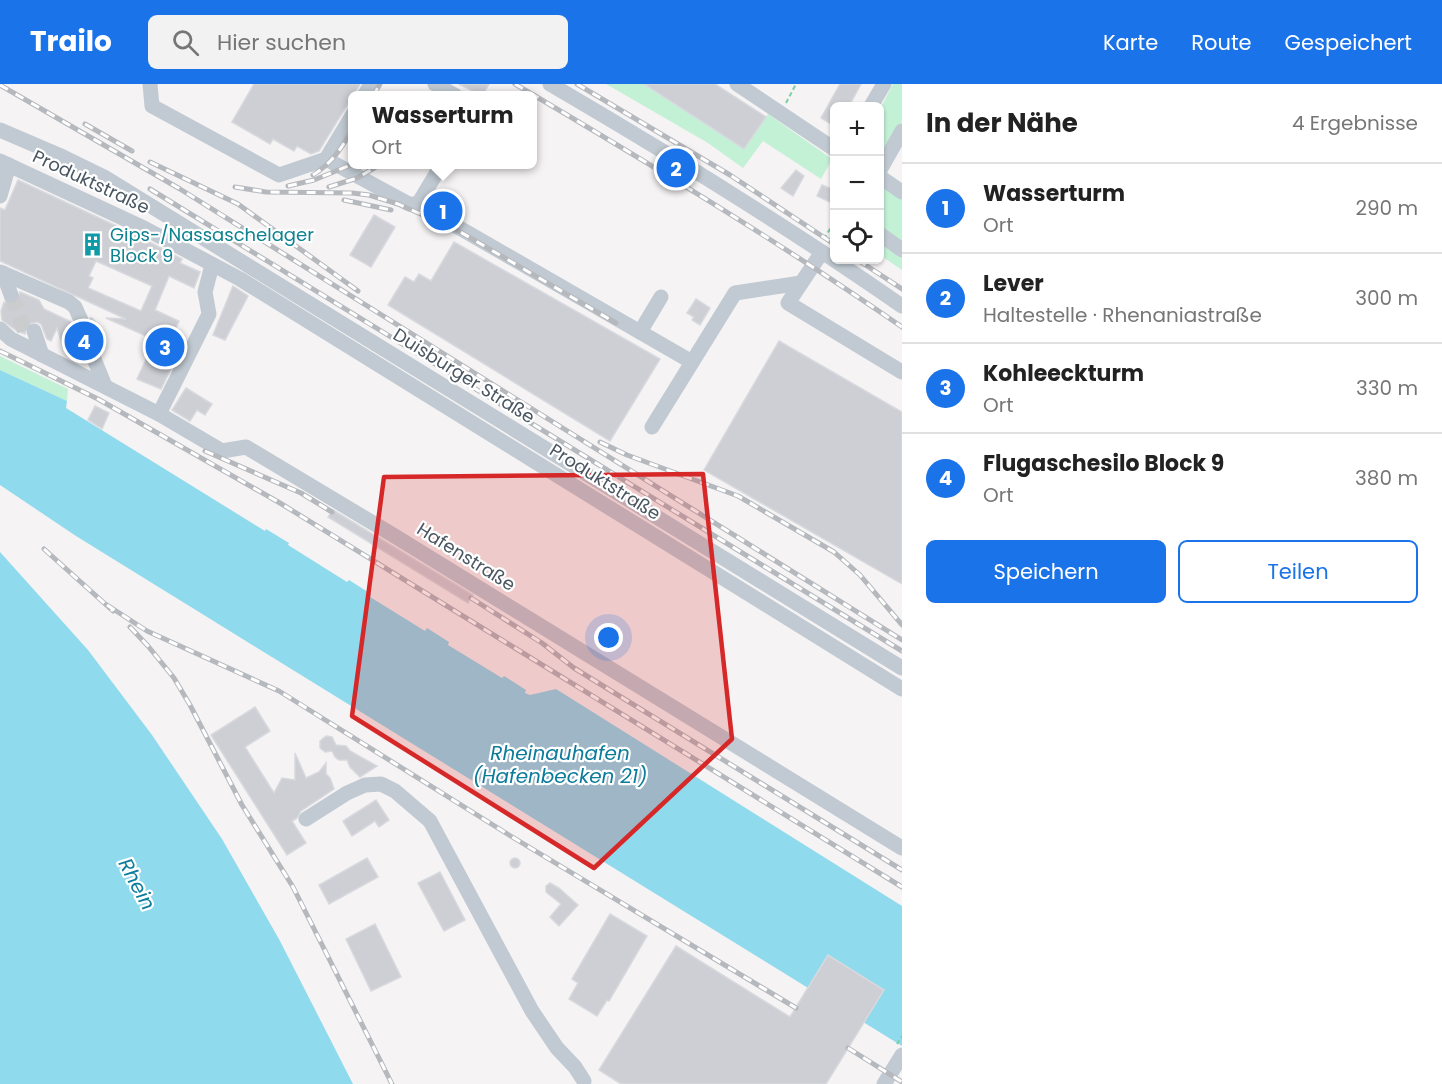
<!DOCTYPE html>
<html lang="de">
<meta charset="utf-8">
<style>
body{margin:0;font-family:Poppins,sans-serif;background:#f2f2f2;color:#222}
.controls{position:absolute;right:18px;top:18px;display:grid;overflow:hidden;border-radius:9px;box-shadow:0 2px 4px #0004}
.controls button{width:54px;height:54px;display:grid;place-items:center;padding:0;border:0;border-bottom:2px solid #e0e0e0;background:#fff;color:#222;font:30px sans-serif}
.you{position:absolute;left:609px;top:554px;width:21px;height:21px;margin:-15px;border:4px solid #fff;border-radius:50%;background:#1a73e8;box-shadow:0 0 0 9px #1a73e833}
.badge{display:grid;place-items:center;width:39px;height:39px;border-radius:50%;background:#1a73e8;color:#fff;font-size:20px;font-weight:700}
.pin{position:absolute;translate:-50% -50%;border:3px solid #fff;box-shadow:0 2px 6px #0006}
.popup{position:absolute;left:348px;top:7px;width:189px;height:78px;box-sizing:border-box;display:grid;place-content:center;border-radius:9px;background:#fff;filter:drop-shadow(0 2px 4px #0005);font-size:20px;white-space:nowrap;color:#767676}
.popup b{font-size:22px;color:#222}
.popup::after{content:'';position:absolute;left:50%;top:100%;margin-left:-12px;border:12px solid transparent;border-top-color:#fff}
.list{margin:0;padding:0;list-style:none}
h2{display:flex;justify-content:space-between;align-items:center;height:78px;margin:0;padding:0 24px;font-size:26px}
h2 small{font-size:20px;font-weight:400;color:#767676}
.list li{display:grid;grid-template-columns:39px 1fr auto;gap:18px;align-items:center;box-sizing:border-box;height:90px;padding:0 24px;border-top:2px solid #e0e0e0}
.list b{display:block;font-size:22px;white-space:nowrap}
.list p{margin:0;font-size:20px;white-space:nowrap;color:#767676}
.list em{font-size:20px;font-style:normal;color:#767676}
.actions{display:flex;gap:12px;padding:18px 24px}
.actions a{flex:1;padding:14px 0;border:2px solid #1a73e8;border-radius:9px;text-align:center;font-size:21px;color:#1a73e8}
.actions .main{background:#1a73e8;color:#fff}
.icon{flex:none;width:33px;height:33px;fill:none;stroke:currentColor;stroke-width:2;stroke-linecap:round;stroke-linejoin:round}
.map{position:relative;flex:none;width:902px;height:1000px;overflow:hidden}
header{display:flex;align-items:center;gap:36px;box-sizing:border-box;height:84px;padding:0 30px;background:#1a73e8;color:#fff}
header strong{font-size:28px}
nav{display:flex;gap:33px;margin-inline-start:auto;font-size:21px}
.search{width:420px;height:54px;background:#f2f2f2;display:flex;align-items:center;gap:15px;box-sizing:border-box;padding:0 21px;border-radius:9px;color:#767676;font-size:22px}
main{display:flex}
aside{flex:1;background:#fff}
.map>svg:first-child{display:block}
</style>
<header>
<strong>Trailo</strong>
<div class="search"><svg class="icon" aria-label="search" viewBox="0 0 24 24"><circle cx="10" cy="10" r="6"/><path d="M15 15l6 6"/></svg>Hier suchen</div>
<nav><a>Karte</a><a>Route</a><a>Gespeichert</a></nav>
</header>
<main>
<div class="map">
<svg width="902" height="1000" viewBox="0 0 902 1000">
<rect width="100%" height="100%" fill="#f5f3f3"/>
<g fill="#c3f1d5">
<path d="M 606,0 L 643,0 L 744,65 L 768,30 L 832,75 L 821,95 L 763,57 L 743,84 L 708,59 Z"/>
<path d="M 893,0 L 902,0 L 902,37 L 883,73 L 880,73 L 880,25 Z"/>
<path d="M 880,99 L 902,114 L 902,186 L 880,171 Z"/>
<path d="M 0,272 L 68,305 L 67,317 L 0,286 Z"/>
</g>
<g fill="#90daee">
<path d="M 0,286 L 67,317 L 66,324 L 265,447 L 266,445 L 289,459 L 288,461 L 347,498 L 349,496 L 371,510 L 370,513 L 425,547 L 427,544 L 449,558 L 448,561 L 502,594 L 504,592 L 526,606 L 525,609 L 530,611 L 556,605 L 902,822 L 902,962 L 76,452 L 0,401 Z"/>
<path d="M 0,468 L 88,566 L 152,651 L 222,755 L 280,857 L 353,1000 L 0,1000 Z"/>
</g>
<g fill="#cdcfd5" stroke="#d7d9de" stroke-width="1.5" fill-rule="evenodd">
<path d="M 254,0 L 360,0 L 319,67 L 311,70 L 297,62 L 294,67 L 273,55 L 270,60 L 232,38 Z"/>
<path d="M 459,0 L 489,0 L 482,12 Z"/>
<path d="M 644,0 L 715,0 L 766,33 L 744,65 Z"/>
<path d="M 840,0 L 861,0 L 849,22 L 834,22 L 834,42 L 821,34 Z"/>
<path d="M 796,86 L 804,92 L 793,112 L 781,104 Z"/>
<path d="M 18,96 L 140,153 L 182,175 L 180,179 L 200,188 L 194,204 L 169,192 L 155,226 L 179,237 L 171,255 L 180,259 L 177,267 L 179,268 L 161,305 L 137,295 L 155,256 L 106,234 L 126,235 L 0,177 L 0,124 L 5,126 ZM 96,177 L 152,202 L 141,227 L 88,204 L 93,194 L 89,192 Z"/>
<path d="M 822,101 L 834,106 L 834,120 L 817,112 Z"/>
<path d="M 374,131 L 395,143 L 371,183 L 350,171 Z"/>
<path d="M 454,158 L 660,275 L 610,357 L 388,221 L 405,193 L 414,198 L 419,190 L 431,197 Z"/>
<path d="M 233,202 L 248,212 L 225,256 L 213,251 Z"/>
<path d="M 20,208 L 39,216 L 44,225 L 71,238 L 78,244 L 85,243 L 90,234 L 92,234 L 104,248 L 105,255 L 101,269 L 96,266 L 91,266 L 86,270 L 85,277 L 75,276 L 64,266 L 57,244 L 51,257 L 47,255 L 41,240 L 37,238 L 27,240 L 25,250 L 17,247 L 2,236 L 1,227 L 4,218 L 10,221 L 18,218 Z"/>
<path d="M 696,215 L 710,224 L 700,241 L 692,236 L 694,233 L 687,229 Z"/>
<path d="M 779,257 L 902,328 L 902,500 L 704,386 Z"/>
<path d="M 186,304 L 212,320 L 205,331 L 197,326 L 190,337 L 172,326 Z"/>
<path d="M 95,322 L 109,329 L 102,345 L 88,336 Z"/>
<path d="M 333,426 L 473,511 L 471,514 L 468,519 L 328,433 Z"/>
<path d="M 255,623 L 270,647 L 245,663 L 274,709 L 282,694 L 295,696 L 295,669 L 306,694 L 319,688 L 326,679 L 326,690 L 330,694 L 334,705 L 301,727 L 297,734 L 292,737 L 306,759 L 287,771 L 211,651 Z"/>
<path d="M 326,652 L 332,653 L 336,661 L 346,662 L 350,667 L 377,682 L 360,693 L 350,683 L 347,676 L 339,676 L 335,673 L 332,667 L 325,668 L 320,664 L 320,657 Z"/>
<path d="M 376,716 L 389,736 L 379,743 L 375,737 L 352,752 L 343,737 Z"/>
<circle cx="515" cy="779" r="5"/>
<path d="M 367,774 L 378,793 L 329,820 L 319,801 Z"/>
<path d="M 440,788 L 465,836 L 444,847 L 418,799 Z"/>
<path d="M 550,799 L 559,804 L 578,821 L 559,842 L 550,833 L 561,820 L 546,808 L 546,802 Z"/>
<path d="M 610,830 L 647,852 L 609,917 L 607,916 L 597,932 L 569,915 L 578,899 L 572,895 Z"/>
<path d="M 375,840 L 401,893 L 371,907 L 346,855 Z"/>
<path d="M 676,862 L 790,933 L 828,871 L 884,906 L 826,1000 L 621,1000 L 599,986 Z"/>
</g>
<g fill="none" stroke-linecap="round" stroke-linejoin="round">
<g stroke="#caccce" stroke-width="15" stroke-dasharray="15 8" stroke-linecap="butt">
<path d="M 11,211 L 26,250"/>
<path d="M 80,234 L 94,275"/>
</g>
<g stroke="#7ad0a6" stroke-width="2" stroke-dasharray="4.5 3" stroke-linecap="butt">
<path d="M 786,19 L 796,0"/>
<path d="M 824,155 L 834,138"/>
<path d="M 897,960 L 902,952"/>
</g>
<g stroke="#c1cad2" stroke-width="15">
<path d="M 150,0 L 152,22 L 279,91 L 326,75 L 353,30"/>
<path d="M 435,0 L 456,12"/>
<path d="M 550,0 C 670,70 788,143 902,222"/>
<path d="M 737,0 L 834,65"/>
<path d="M 364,12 L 371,0"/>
<path d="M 871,22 L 884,0"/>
<path d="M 0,46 L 63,73 L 104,93 L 902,584"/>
<path d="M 326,75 L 409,120 L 418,120"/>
<path d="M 0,77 L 144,144 L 240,195 L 902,605"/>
<path d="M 442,80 L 418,120 L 640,248"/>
<path d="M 880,86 L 902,47"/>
<path d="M 880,93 L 902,108"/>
<path d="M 0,112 L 9,81"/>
<path d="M 880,150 L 902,166"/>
<path d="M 822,168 L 788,219 L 902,288"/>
<path d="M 0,188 L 69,218 L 75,223 L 80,234"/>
<path d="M 3,189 L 11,211"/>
<path d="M 661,213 L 640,248 L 692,278"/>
<path d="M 0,245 L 11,255 L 159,330 L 222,367 L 246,363 L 393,451 L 902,764"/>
<path d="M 34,247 L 42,271"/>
<path d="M 94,275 L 105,302"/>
<path d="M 159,330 L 209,230 L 205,208 L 212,181"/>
<path d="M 652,343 L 735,209 L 801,199"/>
<path d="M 306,735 L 347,709 L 365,701 L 381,700 L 395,707 L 430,737 L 532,927 L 557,964 L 575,983 L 584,997"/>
<path d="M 884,1000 L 902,971"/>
</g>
<defs>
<g id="rail">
<path d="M 515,0 C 647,78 776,156 902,243"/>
<path d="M 577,0 L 730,91 L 834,160"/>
<path d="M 0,1 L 180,105 L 902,556"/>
<path d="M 373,12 L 380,0"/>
<path d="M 85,40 L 132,67"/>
<path d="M 150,78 L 238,120 L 358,207"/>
<path d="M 313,91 C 332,79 342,64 353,44"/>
<path d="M 288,102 L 314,96 L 353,80"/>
<path d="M 235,103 L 266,108 L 352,109 L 369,111 L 398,120 L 457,146 L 616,239"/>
<path d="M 329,103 L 357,94 L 381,80"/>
<path d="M 150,105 L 902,567"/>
<path d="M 344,116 L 391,126"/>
<path d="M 858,176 L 902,205"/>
<path d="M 0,267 L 98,315 L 280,419 L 902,803"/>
<path d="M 600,358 L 627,371 L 738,412 L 834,468 L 860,491 L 902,541"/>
<path d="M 205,367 L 301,409 L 332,428"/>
<path d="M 44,465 L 113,527"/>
<path d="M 471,514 L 542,559 L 574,584 L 902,786"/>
<path d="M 107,521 L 147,547 L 279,607 L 509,751 L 796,924"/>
<path d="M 130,543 L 148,562 L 174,594 L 190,621 L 242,721 L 293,803 L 392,1000"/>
<path d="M 848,964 L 902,998"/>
</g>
</defs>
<use href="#rail" stroke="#b5b8bd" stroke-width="5"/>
<use href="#rail" stroke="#fff" stroke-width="3" stroke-dasharray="9" stroke-linecap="butt"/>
</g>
<path fill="#d62828" fill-opacity="0.2" stroke="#d62828" stroke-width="4.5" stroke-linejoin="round" d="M 703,390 L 732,655 L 594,784 L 352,632 L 384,393 Z"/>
<defs>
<symbol id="building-bare" viewBox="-9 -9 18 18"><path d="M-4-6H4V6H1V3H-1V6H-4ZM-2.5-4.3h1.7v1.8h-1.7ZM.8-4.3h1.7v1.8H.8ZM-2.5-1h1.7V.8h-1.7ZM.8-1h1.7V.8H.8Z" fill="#0f9aa8" stroke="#fff" stroke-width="2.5" paint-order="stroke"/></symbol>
</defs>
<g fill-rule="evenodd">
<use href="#building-bare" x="76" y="144" width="33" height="33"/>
</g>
<g text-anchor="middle" stroke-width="4.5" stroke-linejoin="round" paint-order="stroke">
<g font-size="18" fill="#4a5661" stroke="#fff">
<text transform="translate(91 98) rotate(25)" y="6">Produktstraße</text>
<text transform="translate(464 292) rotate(32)" y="6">Duisburger Straße</text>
<text transform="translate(605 398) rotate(32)" y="6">Produktstraße</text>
<text transform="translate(466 473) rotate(32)" y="6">Hafenstraße</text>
</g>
<g font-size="18" fill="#0d838f" stroke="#fff" text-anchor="start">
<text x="110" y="157">Gips-/Nassaschelager<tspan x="110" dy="21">Block 9</tspan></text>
</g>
<g font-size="20" font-style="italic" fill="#0c7c9b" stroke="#fff">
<text x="560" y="676">Rheinauhafen<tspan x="560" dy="23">(Hafenbecken 21)</tspan></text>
<text transform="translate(137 800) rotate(62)" y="7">Rhein</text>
</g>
</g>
</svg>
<div class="controls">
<button>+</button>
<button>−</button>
<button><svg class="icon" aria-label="locate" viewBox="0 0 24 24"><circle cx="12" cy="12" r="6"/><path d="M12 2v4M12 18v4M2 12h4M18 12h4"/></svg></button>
</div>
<div class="you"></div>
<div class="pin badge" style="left:443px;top:127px">1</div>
<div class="popup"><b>Wasserturm</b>Ort</div>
<div class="pin badge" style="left:676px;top:84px">2</div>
<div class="pin badge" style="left:165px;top:263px">3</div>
<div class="pin badge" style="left:84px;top:257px">4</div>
</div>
<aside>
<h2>In der Nähe<small>4 Ergebnisse</small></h2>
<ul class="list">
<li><span class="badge">1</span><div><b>Wasserturm</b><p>Ort</p></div><em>290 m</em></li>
<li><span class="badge">2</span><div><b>Lever</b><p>Haltestelle · Rhenaniastraße</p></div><em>300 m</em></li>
<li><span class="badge">3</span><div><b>Kohleeckturm</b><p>Ort</p></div><em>330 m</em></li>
<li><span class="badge">4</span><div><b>Flugaschesilo Block 9</b><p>Ort</p></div><em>380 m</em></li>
</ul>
<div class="actions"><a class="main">Speichern</a><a>Teilen</a></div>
</aside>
</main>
